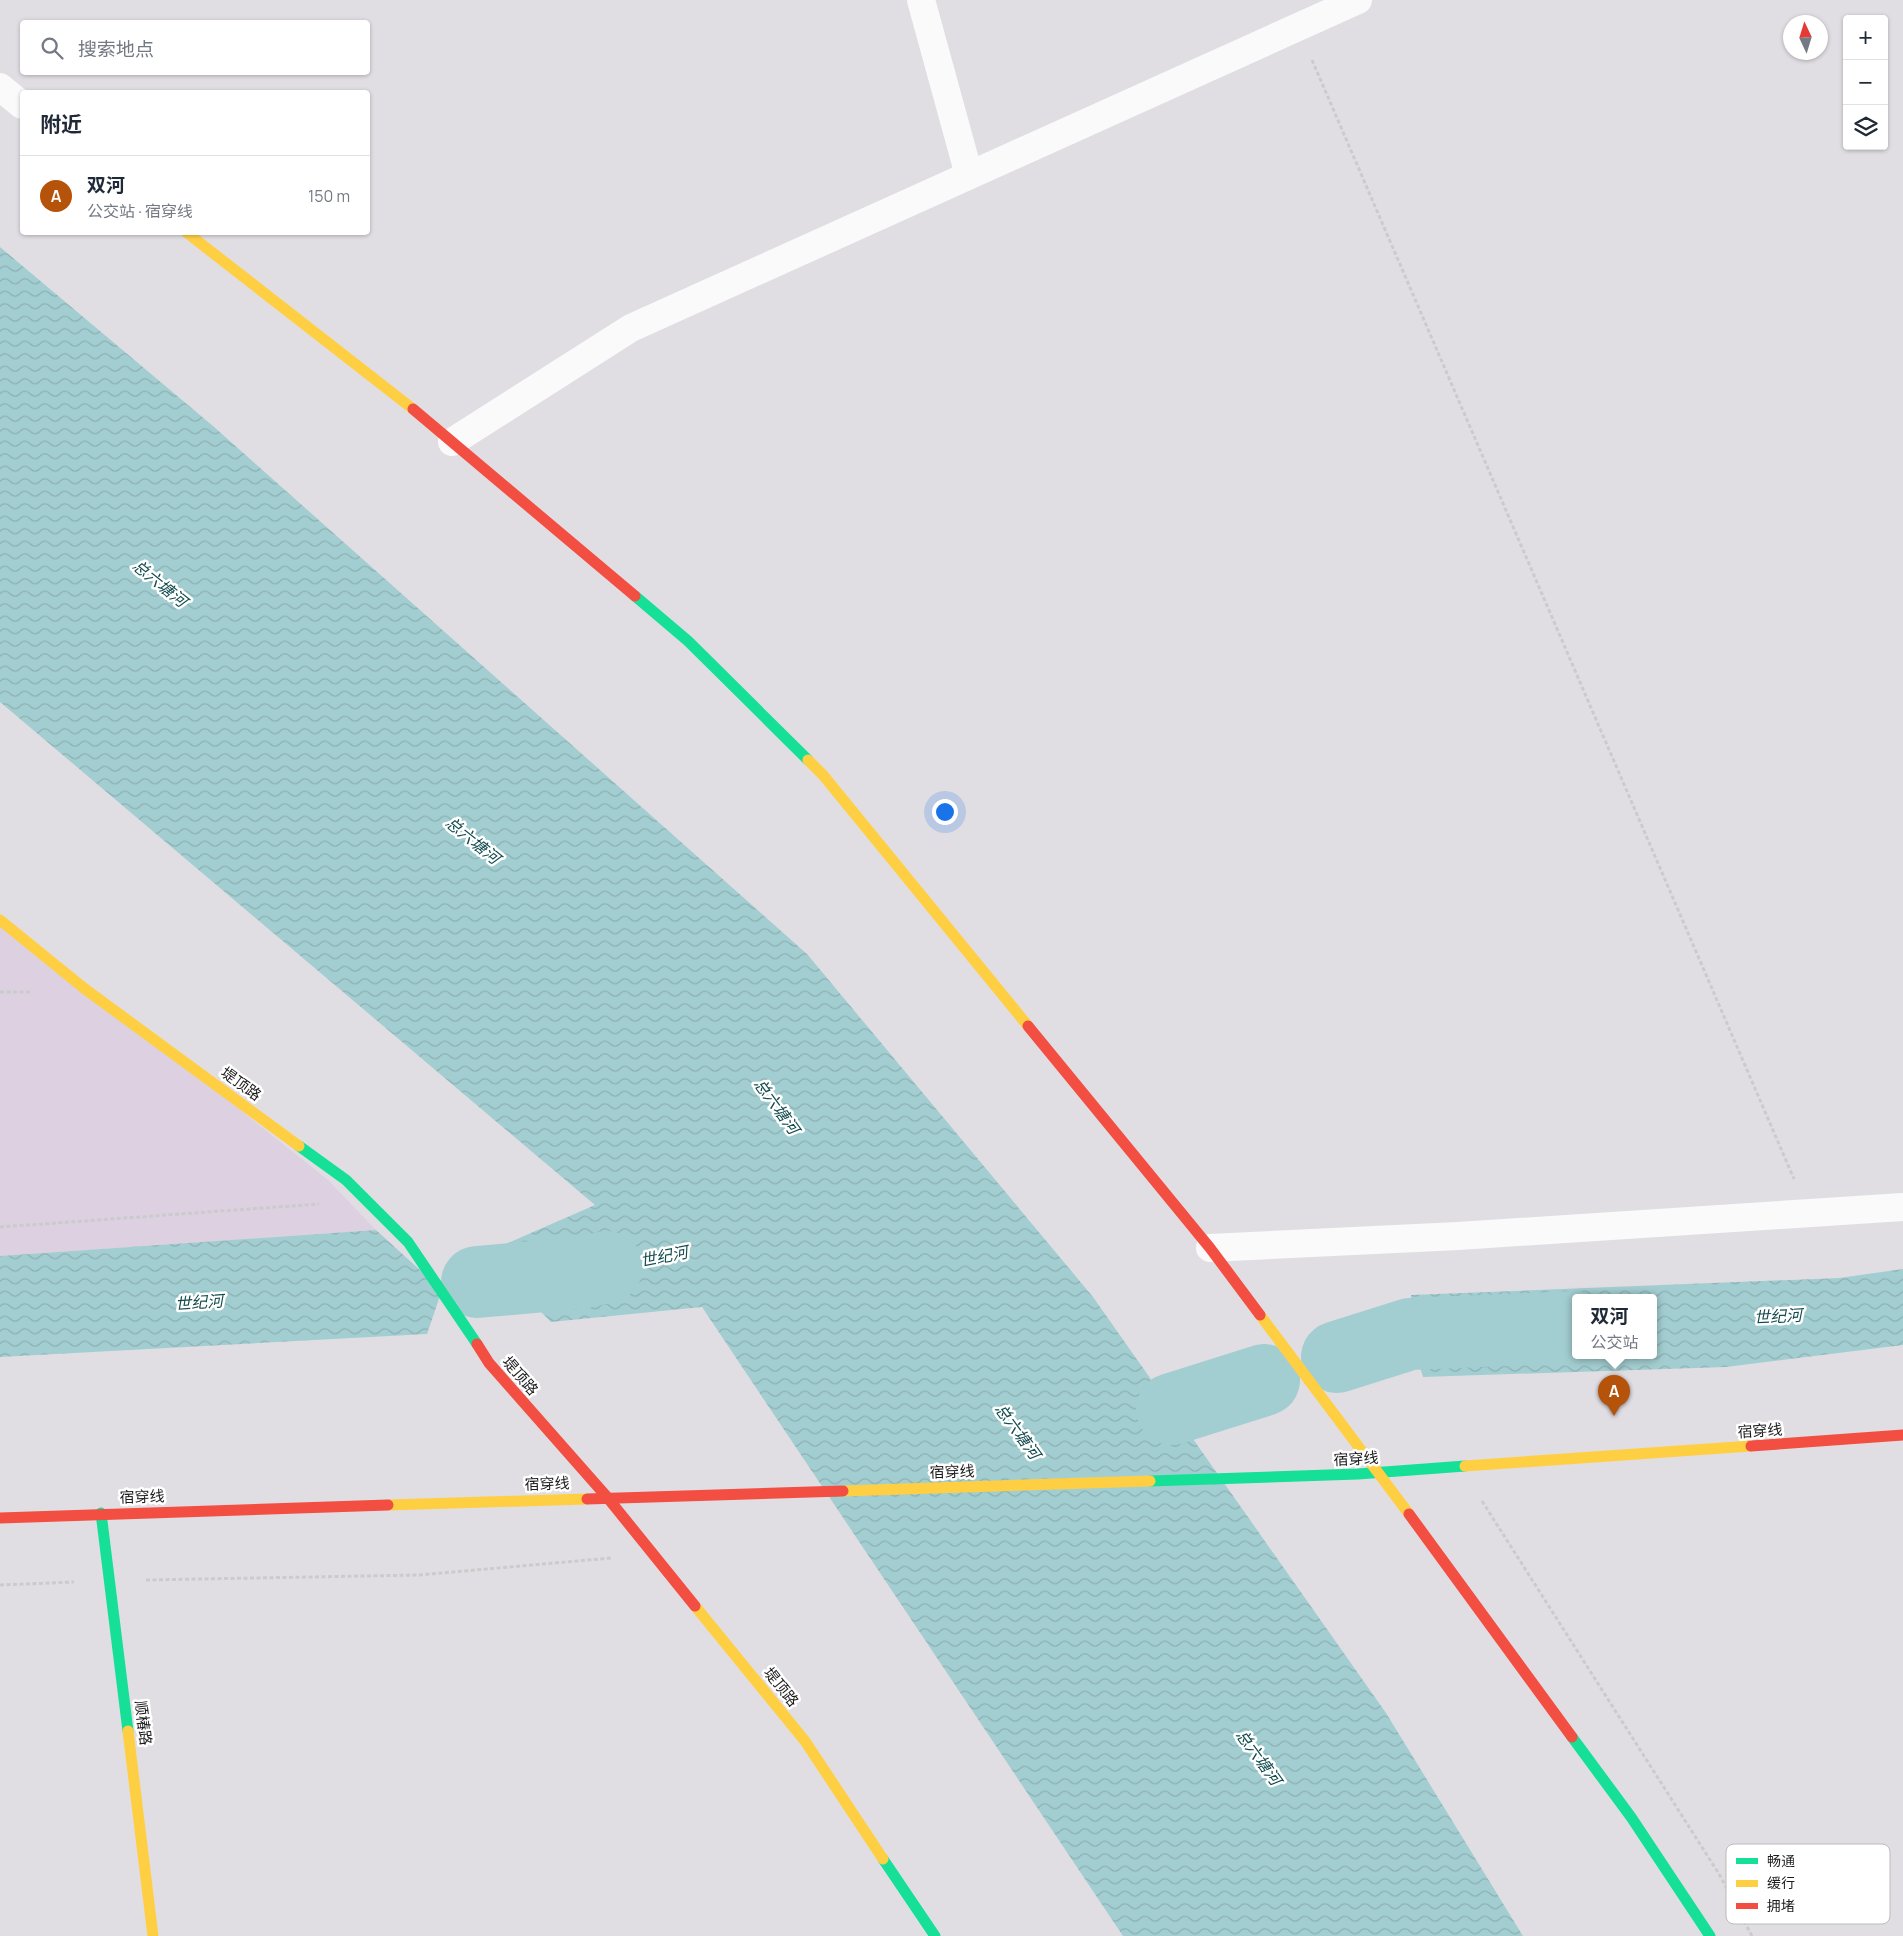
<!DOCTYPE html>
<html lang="zh">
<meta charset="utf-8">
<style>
body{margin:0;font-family:Manrope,"Noto Sans SC",sans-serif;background:#f2f2f3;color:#1f2937}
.controls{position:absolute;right:15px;top:15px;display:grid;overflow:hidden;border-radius:5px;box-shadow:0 1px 4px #0004}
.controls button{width:45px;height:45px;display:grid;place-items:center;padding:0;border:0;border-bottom:1px solid #e0e1e3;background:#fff;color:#1f2937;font:25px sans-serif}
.compass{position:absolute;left:1783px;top:15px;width:45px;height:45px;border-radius:50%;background:#fff;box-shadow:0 1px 4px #0004;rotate:356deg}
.you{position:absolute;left:944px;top:811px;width:18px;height:18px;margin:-12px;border:4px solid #fff;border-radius:50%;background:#1a73e8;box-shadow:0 0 0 8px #1a73e833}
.badge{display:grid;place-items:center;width:32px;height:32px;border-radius:50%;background:#b45309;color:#fff;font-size:16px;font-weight:700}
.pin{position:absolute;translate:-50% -41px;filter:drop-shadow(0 1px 2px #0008)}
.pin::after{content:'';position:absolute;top:26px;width:18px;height:15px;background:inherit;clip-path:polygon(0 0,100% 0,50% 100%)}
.popup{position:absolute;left:1572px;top:1294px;width:85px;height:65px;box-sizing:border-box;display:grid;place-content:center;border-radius:5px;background:#fff;filter:drop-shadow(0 1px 4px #0005);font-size:16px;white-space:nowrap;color:#747a83}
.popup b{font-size:19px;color:#1f2937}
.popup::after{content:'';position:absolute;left:50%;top:100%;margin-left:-10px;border:10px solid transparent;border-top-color:#fff}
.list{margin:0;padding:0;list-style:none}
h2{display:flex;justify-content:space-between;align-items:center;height:65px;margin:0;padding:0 20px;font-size:21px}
h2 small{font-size:16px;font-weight:400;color:#747a83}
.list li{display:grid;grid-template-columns:32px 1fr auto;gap:15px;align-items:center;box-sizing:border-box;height:80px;padding:0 20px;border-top:1px solid #e0e1e3}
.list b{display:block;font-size:19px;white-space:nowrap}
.list p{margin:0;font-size:16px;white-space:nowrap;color:#747a83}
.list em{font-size:16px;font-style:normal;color:#747a83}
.icon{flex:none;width:28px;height:28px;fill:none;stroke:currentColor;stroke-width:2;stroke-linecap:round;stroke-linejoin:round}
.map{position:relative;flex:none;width:1903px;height:1936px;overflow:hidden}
.search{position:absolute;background:#fff;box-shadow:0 1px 4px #0004;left:20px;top:20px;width:350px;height:55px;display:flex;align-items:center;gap:12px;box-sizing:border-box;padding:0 18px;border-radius:5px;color:#747a83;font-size:19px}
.panel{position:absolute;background:#fff;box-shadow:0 1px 4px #0004;left:20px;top:90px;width:350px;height:145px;border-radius:5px}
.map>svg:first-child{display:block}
</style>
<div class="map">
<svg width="1903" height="1936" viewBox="0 0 1903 1936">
<defs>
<pattern id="water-waves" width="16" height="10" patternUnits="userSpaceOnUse" patternTransform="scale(1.25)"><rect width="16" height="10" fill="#a3ced1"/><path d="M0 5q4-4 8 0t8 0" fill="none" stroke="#8cb0b3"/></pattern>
</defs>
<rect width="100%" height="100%" fill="#e1dee3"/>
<path fill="#dcd0e1" d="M 0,918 L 328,1180 L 376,1230 L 0,1256 Z"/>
<g fill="url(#water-waves)" fill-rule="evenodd">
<path d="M 0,247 L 213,426 L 807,954 L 1093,1297 L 1386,1713 L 1523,1936 L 1123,1936 L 702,1307 L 551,1322 L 483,1254 L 595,1205 L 0,702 Z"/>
<path d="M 376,1230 L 442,1290 L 427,1334 L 0,1357 L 0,1256 Z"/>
<path d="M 1903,1269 L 1903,1345 L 1726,1367 L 1423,1377 L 1410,1334 L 1411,1295 L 1839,1278 ZM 1575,1297 L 1653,1297 L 1653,1355 L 1575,1355 Z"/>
</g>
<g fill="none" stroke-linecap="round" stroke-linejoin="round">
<g stroke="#a3ced1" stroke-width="72">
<path d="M 477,1282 L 579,1273 L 607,1267"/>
<path d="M 1337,1357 L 1410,1334 L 1575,1327"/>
<path d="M 1172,1409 L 1264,1380"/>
</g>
<g stroke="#cccbcc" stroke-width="3" stroke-dasharray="4 2.5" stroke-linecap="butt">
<path d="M 1312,60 L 1794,1179"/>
<path d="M 0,992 L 32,992"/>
<path d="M 0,1227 L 319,1204"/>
<path d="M 1482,1501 L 1719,1874 L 1738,1909"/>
<path d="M 146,1580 L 419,1575 L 611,1558"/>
<path d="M 0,1585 L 74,1582"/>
<path d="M 1744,1921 L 1752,1936"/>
</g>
<g stroke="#fafafb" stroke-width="28">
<path d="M 921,0 L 969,175"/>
<path d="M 0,87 L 22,105"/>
<path d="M 452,442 L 631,328 L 1358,0"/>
<path d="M 1210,1248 L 1458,1236 L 1903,1207"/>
</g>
<g stroke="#16e098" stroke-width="11">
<path d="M 635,596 L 688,641 L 808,760"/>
<path d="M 299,1146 L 346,1180 L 408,1242 L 477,1344"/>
<path d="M 1150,1481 L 1358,1474 L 1465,1466"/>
<path d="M 101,1513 L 128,1731"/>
<path d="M 1572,1737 L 1631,1817 L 1710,1936"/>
<path d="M 883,1859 L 935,1936"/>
</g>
<g stroke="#ffcf43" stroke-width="11">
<path d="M 186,232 L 413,409"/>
<path d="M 808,760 L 823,775 L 1028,1026"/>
<path d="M 0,920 L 85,989 L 299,1146"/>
<path d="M 1260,1315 L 1409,1514"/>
<path d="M 1465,1466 L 1751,1446"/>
<path d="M 843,1491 L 1150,1481"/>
<path d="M 388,1505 L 587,1499"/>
<path d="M 695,1606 L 805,1741 L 883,1859"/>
<path d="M 128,1731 L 153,1936"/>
</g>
<g stroke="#f24e42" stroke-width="11">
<path d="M 413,409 L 635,596"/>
<path d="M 1028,1026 L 1210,1248 L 1260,1315"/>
<path d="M 477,1344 L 489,1363 L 607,1497 L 695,1606"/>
<path d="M 1751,1446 L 1903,1435"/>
<path d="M 587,1499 L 843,1491"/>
<path d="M 1409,1514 L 1572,1737"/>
<path d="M 0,1518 L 388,1505"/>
</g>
</g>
<g text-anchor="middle" stroke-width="5" stroke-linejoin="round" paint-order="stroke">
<g font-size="15" fill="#1c1b1d" stroke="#fff">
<text transform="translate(241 1084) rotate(36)" y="5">堤顶路</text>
<text transform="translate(520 1376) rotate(49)" y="5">堤顶路</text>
<text transform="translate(1760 1431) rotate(-4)" y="5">宿穿线</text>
<text transform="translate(1356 1459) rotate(-3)" y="5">宿穿线</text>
<text transform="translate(952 1472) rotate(-2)" y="5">宿穿线</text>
<text transform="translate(547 1484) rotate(-2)" y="5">宿穿线</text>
<text transform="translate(142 1497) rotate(-2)" y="5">宿穿线</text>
<text transform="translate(781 1687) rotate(51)" y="5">堤顶路</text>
<text transform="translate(143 1723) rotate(83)" y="5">顺椿路</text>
</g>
<g font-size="16" font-style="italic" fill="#134c4e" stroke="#fff">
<text transform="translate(160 583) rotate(39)" y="6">总六塘河</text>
<text transform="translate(473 840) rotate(39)" y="6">总六塘河</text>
<text transform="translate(777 1106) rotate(54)" y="6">总六塘河</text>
<text transform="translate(664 1256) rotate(-11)" y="6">世纪河</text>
<text transform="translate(199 1302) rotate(-4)" y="6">世纪河</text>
<text transform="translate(1778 1316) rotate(-3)" y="6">世纪河</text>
<text transform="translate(1018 1431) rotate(54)" y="6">总六塘河</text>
<text transform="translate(1259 1757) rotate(54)" y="6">总六塘河</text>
</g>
</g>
<rect x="1726" y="1844" width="164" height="80" rx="8" fill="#fff" stroke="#bbb" stroke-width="1"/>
<rect x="1736" y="1858" width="22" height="6" fill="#16e098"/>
<rect x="1736" y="1880" width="22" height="7" fill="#ffcf43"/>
<rect x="1736" y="1903" width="22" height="6" fill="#f24e42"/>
<g font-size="14" fill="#1c1b1d">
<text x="1767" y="1866">畅通</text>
<text x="1767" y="1888">缓行</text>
<text x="1767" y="1911">拥堵</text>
</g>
</svg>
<div class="controls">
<button>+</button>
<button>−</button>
<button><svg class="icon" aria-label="layers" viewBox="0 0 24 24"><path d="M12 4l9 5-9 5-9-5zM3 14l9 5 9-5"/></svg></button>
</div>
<svg class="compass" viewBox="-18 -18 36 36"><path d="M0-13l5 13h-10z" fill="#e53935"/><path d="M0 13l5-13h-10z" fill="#747a83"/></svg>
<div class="you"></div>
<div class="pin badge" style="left:1614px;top:1416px">A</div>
<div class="popup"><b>双河</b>公交站</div>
<div class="search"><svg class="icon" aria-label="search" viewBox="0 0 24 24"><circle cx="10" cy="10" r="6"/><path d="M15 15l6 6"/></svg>搜索地点</div>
<section class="panel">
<h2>附近<small></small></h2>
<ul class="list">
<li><span class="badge">A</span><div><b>双河</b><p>公交站 · 宿穿线</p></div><em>150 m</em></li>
</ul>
</section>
</div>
